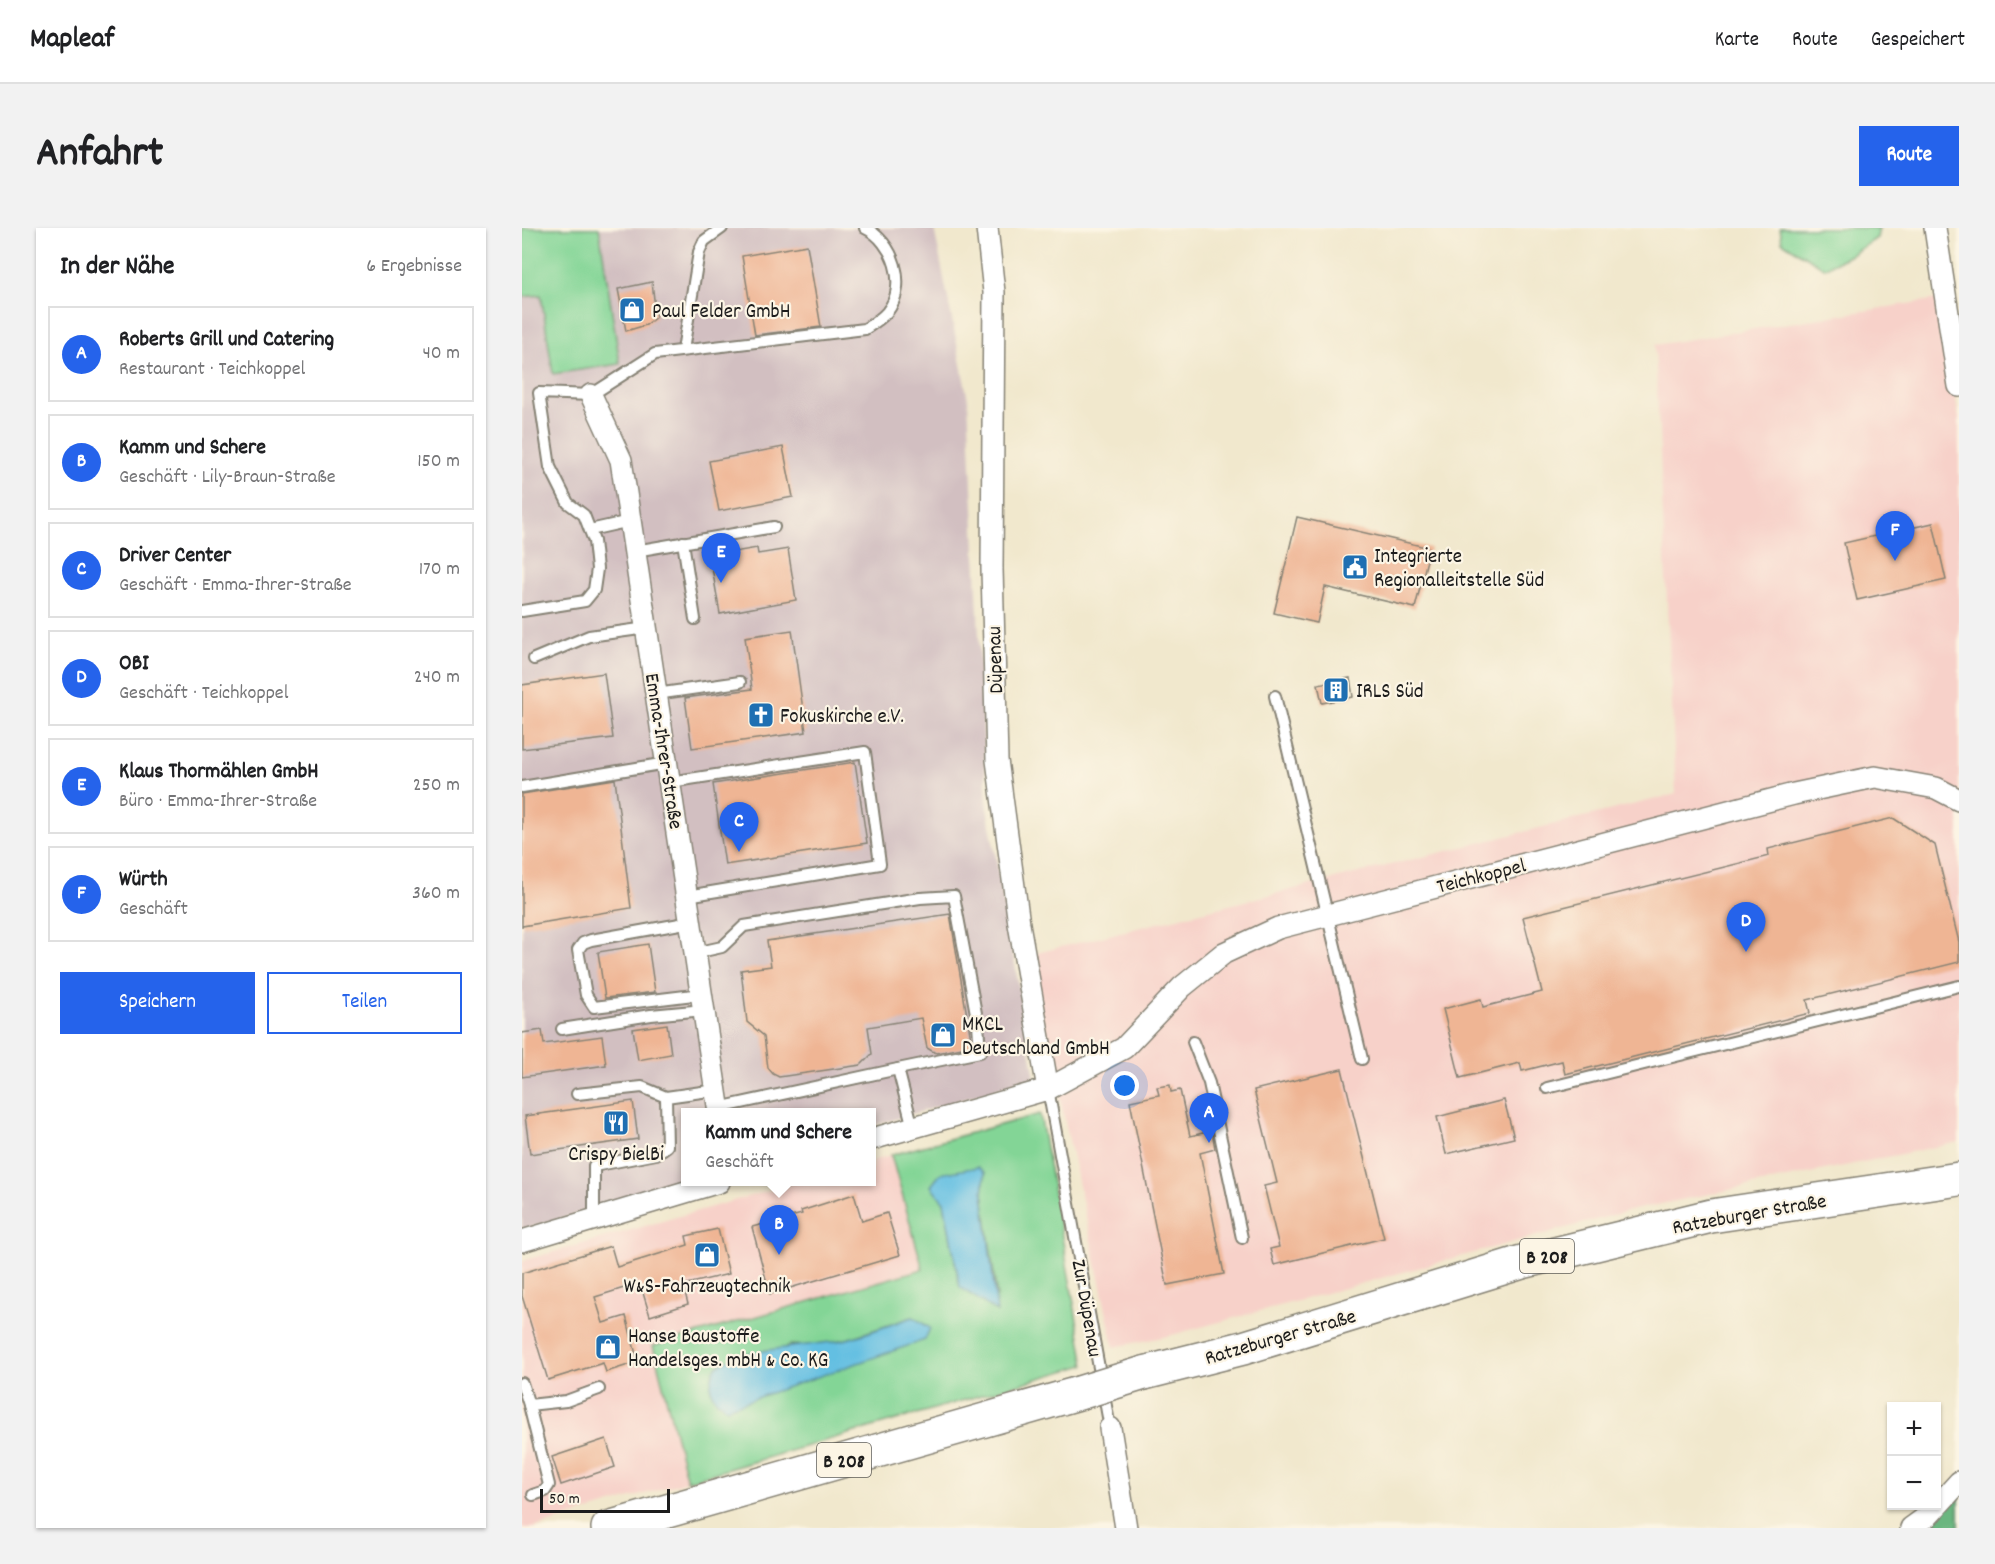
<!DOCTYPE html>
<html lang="de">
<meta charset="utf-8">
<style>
body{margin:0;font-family:Dekko,sans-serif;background:#f2f2f2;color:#202124}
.controls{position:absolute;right:18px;bottom:18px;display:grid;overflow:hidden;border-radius:0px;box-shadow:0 2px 4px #0004}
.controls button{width:54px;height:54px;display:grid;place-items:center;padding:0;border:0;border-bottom:2px solid #e0e0e0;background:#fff;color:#202124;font:30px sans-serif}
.scale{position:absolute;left:18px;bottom:15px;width:130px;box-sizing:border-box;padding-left:6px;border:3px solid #1c1c1c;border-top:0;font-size:16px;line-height:21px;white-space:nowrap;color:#1c1c1c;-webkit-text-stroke:4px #fcf5e5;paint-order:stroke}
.you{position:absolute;left:603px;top:858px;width:21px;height:21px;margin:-15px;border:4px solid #fff;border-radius:50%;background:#1a73e8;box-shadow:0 0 0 9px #1a73e833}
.badge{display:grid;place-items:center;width:39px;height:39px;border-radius:50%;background:#2563eb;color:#fff;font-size:20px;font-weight:700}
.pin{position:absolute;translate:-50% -50px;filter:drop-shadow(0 2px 3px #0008)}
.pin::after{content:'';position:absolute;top:32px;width:21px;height:18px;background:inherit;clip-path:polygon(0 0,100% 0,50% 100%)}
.popup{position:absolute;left:159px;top:880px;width:195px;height:78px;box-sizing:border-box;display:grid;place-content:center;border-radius:0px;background:#fff;filter:drop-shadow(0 2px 4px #0005);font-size:20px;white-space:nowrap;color:#757577}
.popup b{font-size:22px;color:#202124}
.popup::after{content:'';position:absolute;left:50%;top:100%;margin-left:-12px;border:12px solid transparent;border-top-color:#fff}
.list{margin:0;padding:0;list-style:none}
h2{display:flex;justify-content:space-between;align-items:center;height:78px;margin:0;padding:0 24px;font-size:26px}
h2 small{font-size:20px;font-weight:400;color:#757577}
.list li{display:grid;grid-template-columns:39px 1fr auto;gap:18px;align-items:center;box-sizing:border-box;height:96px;margin:0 12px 12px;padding:0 12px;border:2px solid #e0e0e0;border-radius:0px}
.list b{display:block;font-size:22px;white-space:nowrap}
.list p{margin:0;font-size:20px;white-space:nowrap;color:#757577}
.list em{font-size:20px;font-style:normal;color:#757577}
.actions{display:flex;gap:12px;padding:18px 24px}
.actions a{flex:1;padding:14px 0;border:2px solid #2563eb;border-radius:0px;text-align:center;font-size:21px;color:#2563eb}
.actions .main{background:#2563eb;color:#fff}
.map{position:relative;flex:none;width:1437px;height:1300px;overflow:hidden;border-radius:0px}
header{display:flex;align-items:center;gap:36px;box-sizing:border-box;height:84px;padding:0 30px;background:#fff;border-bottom:2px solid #e0e0e0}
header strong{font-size:28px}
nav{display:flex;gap:33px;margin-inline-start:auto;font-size:21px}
.intro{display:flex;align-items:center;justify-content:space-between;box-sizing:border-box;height:144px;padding:0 36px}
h1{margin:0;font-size:42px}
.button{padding:15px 27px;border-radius:0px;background:#2563eb;color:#fff;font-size:21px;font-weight:700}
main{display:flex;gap:36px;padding:0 36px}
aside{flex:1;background:#fff;border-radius:0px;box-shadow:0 2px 4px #0004}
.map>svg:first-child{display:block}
</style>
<header>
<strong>Mapleaf</strong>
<nav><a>Karte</a><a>Route</a><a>Gespeichert</a></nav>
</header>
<div class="intro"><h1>Anfahrt</h1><a class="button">Route</a></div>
<main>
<aside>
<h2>In der Nähe<small>6 Ergebnisse</small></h2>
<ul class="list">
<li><span class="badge">A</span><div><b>Roberts Grill und Catering</b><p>Restaurant · Teichkoppel</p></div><em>40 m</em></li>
<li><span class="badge">B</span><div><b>Kamm und Schere</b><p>Geschäft · Lily-Braun-Straße</p></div><em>150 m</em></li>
<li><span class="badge">C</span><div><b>Driver Center</b><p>Geschäft · Emma-Ihrer-Straße</p></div><em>170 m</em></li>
<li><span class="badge">D</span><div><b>OBI</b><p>Geschäft · Teichkoppel</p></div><em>240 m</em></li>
<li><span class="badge">E</span><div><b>Klaus Thormählen GmbH</b><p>Büro · Emma-Ihrer-Straße</p></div><em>250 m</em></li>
<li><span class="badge">F</span><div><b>Würth</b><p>Geschäft</p></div><em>360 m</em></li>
</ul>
<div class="actions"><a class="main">Speichern</a><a>Teilen</a></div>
</aside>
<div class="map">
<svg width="1437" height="1300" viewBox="0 0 1437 1300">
<rect width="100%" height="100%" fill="#fcf5e5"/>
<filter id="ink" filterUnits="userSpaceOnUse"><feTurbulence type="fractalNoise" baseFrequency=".0167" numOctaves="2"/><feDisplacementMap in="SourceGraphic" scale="12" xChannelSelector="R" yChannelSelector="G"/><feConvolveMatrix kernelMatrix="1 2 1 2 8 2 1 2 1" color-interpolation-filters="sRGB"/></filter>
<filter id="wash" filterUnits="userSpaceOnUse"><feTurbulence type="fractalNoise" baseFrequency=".008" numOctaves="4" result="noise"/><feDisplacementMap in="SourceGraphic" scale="24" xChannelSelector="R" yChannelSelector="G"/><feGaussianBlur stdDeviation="1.35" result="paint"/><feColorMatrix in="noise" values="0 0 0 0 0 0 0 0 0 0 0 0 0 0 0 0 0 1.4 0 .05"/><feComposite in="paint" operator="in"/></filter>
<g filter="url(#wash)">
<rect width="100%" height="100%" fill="#f1e8cd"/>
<g fill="#f7d1c9">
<path d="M 1416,71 L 1437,191 L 1437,914 L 1106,983 L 646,1108 L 592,1119 L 507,727 L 1154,566 L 1133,117 Z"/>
<path d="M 369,927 L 401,1041 L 132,1118 L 165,1253 L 11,1300 L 0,1300 L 0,1033 L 277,954 L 350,954 L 350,933 Z"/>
</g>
<path fill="#d2bfc1" d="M 0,0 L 412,0 L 446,172 L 465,580 L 513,850 L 350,898 L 350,884 L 164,884 L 164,953 L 0,1002 Z"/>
<g fill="#83d596" stroke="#507859" stroke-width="1.5" fill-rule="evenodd">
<path d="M 0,0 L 77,0 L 98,136 L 31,146 L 19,67 L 0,69 Z"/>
<path d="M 1258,0 L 1357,0 L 1355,10 L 1327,28 L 1302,40 L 1260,14 Z"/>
<path d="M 518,886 L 563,1137 L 165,1253 L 131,1118 L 401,1041 L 369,927 ZM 463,945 L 461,965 L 475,1069 L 438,1059 L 422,974 ZM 391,1089 L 188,1160 L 268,1117 L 289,1118 L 325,1111 Z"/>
</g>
<path fill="#6ab67f" stroke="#43694e" stroke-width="1.5" d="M 1437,1263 L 1437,1300 L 1405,1300 Z"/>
<g fill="#64bfe2" stroke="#406e7f" stroke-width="1.5">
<path d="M 456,939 L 463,945 L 461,965 L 475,1084 L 438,1059 L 422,974 L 409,958 L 418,946 Z"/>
<path d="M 391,1089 L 408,1100 L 403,1112 L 205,1180 C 196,1174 187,1168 189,1155 C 190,1152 190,1145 192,1142 C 205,1120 300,1118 325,1111 C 347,1105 369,1096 391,1089 Z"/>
</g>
<g id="blocks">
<g fill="#efb594">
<path d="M 285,17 L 299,99 L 233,107 L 220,28 Z"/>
<path d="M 130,54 L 134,89 L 124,97 L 104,103 L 96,61 Z"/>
<path d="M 261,219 L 271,269 L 197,283 L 187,233 Z"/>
<path d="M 775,289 L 908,320 L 893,380 L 803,359 L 795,395 L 752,385 Z"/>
<path d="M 1411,295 L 1424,352 L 1335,372 L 1322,315 Z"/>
<path d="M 235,320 L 236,326 L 266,321 L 274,372 L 198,386 L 188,328 Z"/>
<path d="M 270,402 L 284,504 L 170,520 L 163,470 L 230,461 L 223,409 Z"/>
<path d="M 82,445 L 91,510 L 0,521 L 0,457 Z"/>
<path d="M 828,450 L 831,469 L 800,475 L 796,456 Z"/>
<path d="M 333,534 L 345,615 L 203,637 L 191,556 Z"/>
<path d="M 93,551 L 109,680 L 0,698 L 0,566 Z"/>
<path d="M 1371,590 L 1413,617 L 1437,714 L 1437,734 L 1285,772 L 1288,785 L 1043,846 L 1040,833 L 1000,843 L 998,835 L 938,850 L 921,781 L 959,771 L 961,779 L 1020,764 L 1001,689 L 1247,628 L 1246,621 Z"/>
<path d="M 428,686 L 450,818 L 415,825 L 410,823 L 405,820 L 399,790 L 346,799 L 350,826 L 339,837 L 257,849 L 251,846 L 246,840 L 242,808 L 225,794 L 219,742 L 249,738 L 245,713 Z"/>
<path d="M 126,716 L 133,764 L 83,770 L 76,724 Z"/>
<path d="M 145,796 L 149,826 L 116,832 L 111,801 Z"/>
<path d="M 20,802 L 22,816 L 80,808 L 84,837 L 0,849 L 0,805 Z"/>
<path d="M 820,841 L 862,1010 L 752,1037 L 748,1021 L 757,1019 L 742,958 L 755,955 L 732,862 Z"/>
<path d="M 648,857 L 649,864 L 658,862 L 668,908 L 690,903 L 693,921 L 678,925 L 702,1046 L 645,1057 L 608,873 L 637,867 L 635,859 Z"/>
<path d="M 982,872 L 992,910 L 924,926 L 915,889 Z"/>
<path d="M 111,873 L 116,911 L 8,926 L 3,888 Z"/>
<path d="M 332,966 L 340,993 L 365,985 L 378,1027 L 248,1066 L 230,999 L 280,986 L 279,983 Z"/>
<path d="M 196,1001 L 207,1046 L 161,1057 L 166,1076 L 128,1088 L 118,1055 L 73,1069 L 81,1095 L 104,1088 L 116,1134 L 84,1144 L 81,1135 L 26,1152 L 0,1068 L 0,1045 L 89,1018 L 95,1039 L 166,1017 L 164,1008 Z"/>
<path d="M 84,1211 L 93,1239 L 39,1257 L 30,1229 Z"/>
</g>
</g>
</g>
<g filter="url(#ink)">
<use href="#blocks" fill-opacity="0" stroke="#868274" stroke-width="1.5"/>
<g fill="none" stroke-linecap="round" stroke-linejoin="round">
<defs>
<g id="lane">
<path d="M 161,122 L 177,24 L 182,13 L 200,0"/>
<path d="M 68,302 L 108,293"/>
<path d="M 161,314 L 173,391"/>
<path d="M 113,323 L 252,299"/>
<path d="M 0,383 L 63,373 L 72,362 L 75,341 L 72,313 L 62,287 L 46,275 L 28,239 L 17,165 L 69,167 L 133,126 L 343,101 C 351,96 359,91 365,84 C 387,57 371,13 343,0"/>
<path d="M 12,431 L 67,408 L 125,400"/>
<path d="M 134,466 L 218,454"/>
<path d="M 753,468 L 840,831"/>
<path d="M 148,554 L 343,524 L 358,636 L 165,668"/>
<path d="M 0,559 L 145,535"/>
<path d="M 169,694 L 69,712 L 61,715 L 56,722 L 64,767 L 72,779 L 180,766"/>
<path d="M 173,725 L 200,719 L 222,698 L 398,670 L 432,668 L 456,796 L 458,824 L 376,841"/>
<path d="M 40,801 L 129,787 L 182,782"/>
<path d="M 671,814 L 687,855 L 720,1010"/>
<path d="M 1025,860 L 1437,758"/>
<path d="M 526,861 L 588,1200"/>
<path d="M 55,866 L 120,859 L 144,869"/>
<path d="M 196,880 L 376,841 L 391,900"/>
<path d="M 72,991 L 72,938 L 134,926 L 145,918 L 144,869 L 194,862"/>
<path d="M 0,1155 L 7,1177 L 44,1173 L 77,1161"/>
<path d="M 7,1177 L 27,1257 L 23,1263 L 11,1267"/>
</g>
<g id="street">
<path d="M 465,0 L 472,64 L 470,341 L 475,532 L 497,696 L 526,861"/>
<path d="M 1413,0 L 1437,158"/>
<path d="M 69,167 L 99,232 L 197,884"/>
<path d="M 350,911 L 526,861 L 602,820 L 660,759 L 702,725 L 756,700 L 1272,566 L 1353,549 L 1414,560 L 1437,572"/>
<path d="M 0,1013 L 197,954"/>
<path d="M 588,1200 L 604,1300"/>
<path d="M 1389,1300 L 1407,1287 L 1437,1254"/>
</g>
<g id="primary">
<path d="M 622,1145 L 721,1120 L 1000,1034 L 1189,988 L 1437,951"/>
<path d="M 86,1300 L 557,1165"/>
</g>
</defs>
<use href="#lane" stroke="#868274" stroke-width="14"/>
<use href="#street" stroke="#868274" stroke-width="24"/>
<use href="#primary" stroke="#868274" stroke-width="36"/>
<use href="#lane" stroke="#fff" stroke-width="10"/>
<use href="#street" stroke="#fff" stroke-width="21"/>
<use href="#primary" stroke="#fff" stroke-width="33"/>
<defs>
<path id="primary-bridge" d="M 557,1165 L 622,1145"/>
</defs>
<use href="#primary-bridge" stroke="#868274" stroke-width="36" stroke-linecap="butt"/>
<use href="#primary-bridge" stroke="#fff" stroke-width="33"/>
</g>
</g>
<defs>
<symbol id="shop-square" viewBox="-11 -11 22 22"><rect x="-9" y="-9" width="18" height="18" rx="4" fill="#1f6fb2" stroke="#fcf5e5"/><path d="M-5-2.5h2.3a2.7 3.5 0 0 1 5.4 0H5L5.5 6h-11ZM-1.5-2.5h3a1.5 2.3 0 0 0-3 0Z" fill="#fff"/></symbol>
<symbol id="civic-square" viewBox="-11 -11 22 22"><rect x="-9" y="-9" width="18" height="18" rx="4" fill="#1f6fb2" stroke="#fcf5e5"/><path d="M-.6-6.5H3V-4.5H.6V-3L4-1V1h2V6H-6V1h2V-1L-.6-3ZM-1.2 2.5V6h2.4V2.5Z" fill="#fff"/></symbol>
<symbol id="building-square" viewBox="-11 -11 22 22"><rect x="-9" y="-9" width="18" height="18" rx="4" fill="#1f6fb2" stroke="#fcf5e5"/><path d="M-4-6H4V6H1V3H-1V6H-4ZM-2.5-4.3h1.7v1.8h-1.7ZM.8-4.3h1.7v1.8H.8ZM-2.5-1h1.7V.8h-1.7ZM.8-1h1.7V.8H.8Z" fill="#fff"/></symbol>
<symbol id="church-square" viewBox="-11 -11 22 22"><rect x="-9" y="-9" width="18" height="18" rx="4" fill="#1f6fb2" stroke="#fcf5e5"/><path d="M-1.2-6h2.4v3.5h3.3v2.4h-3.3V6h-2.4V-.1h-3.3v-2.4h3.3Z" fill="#fff"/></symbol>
<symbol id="restaurant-square" viewBox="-11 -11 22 22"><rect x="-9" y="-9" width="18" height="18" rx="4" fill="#1f6fb2" stroke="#fcf5e5"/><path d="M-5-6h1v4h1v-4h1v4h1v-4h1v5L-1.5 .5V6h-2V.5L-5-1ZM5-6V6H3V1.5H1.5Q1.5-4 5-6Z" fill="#fff"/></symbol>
</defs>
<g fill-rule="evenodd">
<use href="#shop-square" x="95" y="67" width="30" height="30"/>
<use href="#civic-square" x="818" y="324" width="30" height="30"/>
<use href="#building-square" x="799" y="447" width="30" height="30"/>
<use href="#church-square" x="224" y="472" width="30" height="30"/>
<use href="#shop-square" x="406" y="792" width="30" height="30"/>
<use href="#restaurant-square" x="79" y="880" width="30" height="30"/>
<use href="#shop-square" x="170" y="1012" width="30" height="30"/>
<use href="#shop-square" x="71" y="1104" width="30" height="30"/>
</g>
<g text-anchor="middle" stroke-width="4.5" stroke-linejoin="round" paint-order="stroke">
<g fill="#fcf5e5" stroke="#5f5d58" stroke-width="1.5">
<rect x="998" y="1011" width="54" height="34" rx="4.5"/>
<rect x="295" y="1215" width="54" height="34" rx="4.5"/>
</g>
<g font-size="20" font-weight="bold" fill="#1c1c1c">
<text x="1025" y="1035">B 208</text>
<text x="322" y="1239">B 208</text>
</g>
<g font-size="21" fill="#1c1c1c" stroke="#fcf5e5" text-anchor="start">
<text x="130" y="89">Paul Felder GmbH</text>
<text x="852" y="334">Integrierte<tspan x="852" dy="24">Regionalleitstelle Süd</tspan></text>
<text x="834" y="469">IRLS Süd</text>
<text x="258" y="494">Fokuskirche e.V.</text>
<text x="440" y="802">MKCL<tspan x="440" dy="24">Deutschland GmbH</tspan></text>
<text x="94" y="932" text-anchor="middle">Crispy BielBi</text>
<text x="185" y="1064" text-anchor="middle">W&amp;S-Fahrzeugtechnik</text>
<text x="106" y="1114">Hanse Baustoffe<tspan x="106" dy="24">Handelsges. mbH &amp; Co. KG</tspan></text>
</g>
<g font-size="21" fill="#1c1c1c" stroke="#fcf5e5">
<text transform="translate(472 432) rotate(-92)" y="7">Düpenau</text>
<text transform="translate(143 523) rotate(81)" y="7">Emma-Ihrer-Straße</text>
<text transform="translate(959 647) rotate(-14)" y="7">Teichkoppel</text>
<text transform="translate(1227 985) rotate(-10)" y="7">Ratzeburger Straße</text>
<text transform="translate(566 1080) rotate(80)" y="7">Zur Düpenau</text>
<text transform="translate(758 1108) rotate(-16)" y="7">Ratzeburger Straße</text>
</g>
</g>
</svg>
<div class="controls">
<button>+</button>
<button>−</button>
</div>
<div class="scale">50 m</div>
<div class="you"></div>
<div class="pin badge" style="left:687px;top:915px">A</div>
<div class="pin badge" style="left:257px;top:1027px">B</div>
<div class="popup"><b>Kamm und Schere</b>Geschäft</div>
<div class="pin badge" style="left:217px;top:624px">C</div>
<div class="pin badge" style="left:1224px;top:724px">D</div>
<div class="pin badge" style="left:199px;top:355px">E</div>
<div class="pin badge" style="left:1373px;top:333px">F</div>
</div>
</main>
